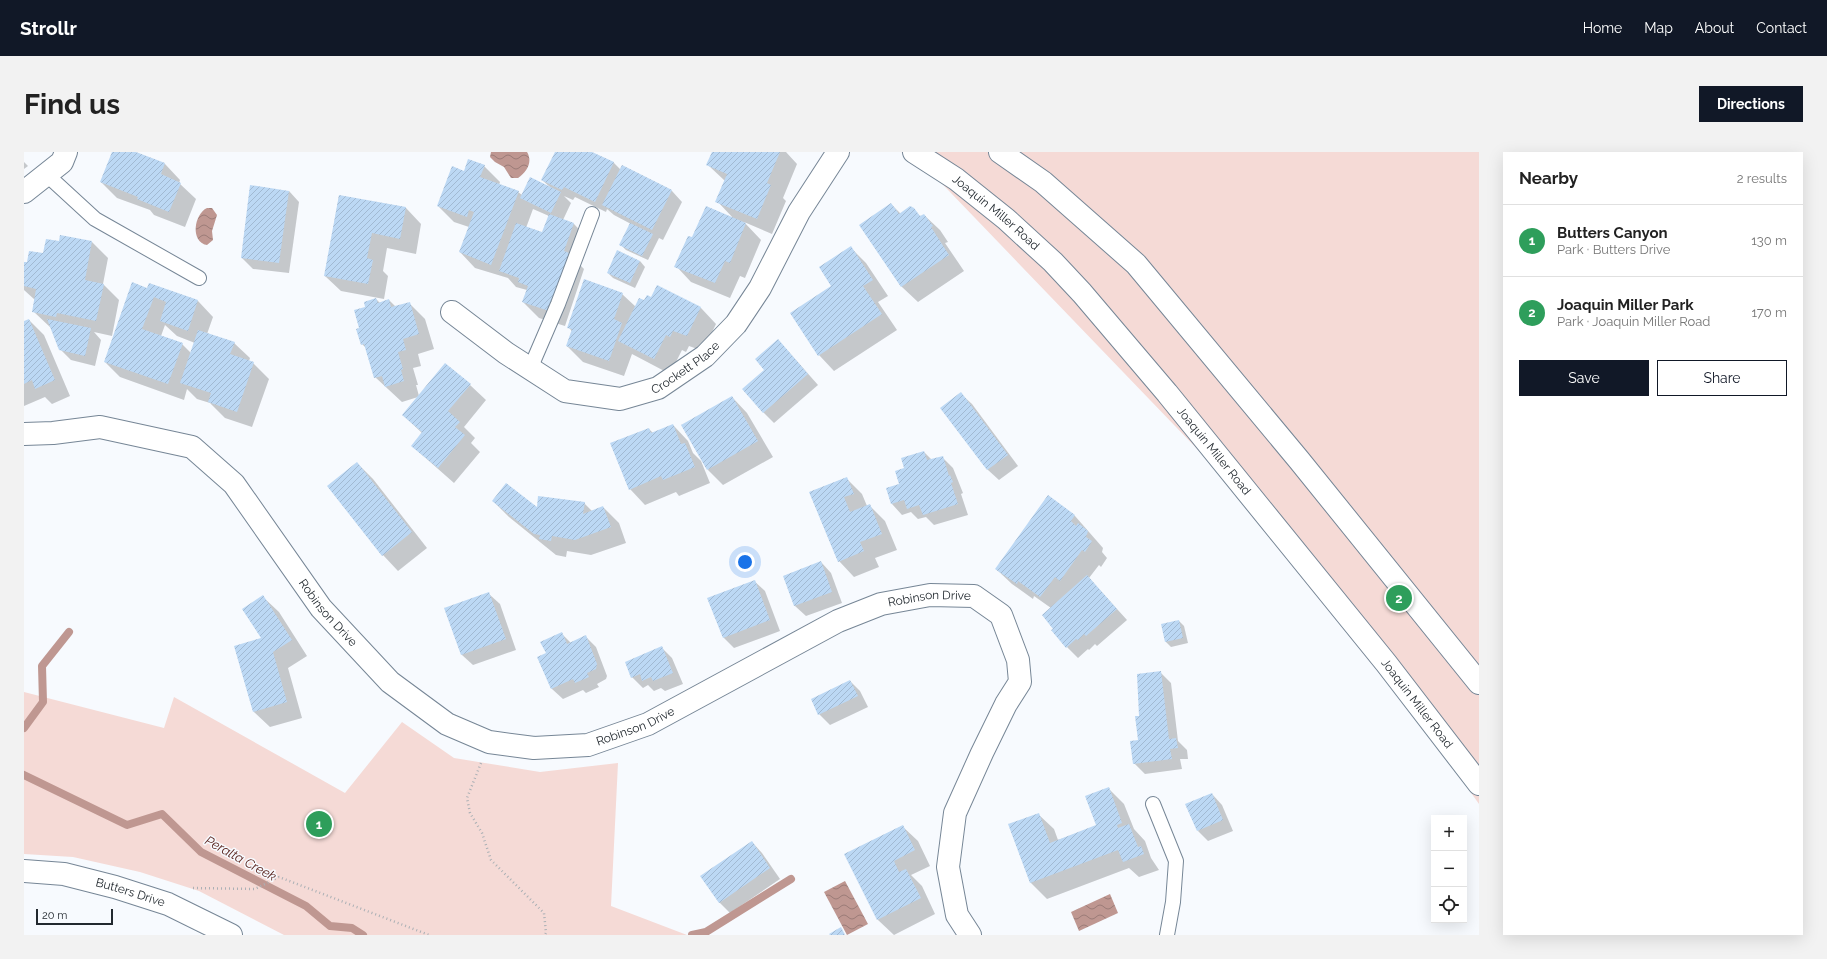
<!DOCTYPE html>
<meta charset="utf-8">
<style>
body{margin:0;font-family:Raleway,sans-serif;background:#f2f2f2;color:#222}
.controls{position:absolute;right:12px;bottom:12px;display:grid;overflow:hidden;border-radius:0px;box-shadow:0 4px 16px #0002}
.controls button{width:36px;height:36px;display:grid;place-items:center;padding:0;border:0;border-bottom:1px solid #e0e0e0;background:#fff;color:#222;font:20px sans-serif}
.scale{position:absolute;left:12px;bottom:10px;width:77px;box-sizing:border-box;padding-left:4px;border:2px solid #22292f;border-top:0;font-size:11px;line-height:14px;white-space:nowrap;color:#22292f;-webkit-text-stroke:3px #f7fafe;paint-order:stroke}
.you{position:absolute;left:721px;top:410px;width:14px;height:14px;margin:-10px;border:3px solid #fff;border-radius:50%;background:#1a73e8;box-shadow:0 0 0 6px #1a73e833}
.badge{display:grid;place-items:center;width:26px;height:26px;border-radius:50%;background:#111827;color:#fff;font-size:13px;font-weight:700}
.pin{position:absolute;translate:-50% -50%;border:2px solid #fff;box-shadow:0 1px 4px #0006}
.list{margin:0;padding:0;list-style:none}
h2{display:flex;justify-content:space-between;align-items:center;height:52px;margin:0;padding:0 16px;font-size:17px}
h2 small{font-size:13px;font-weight:400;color:#767676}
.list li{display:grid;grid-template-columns:26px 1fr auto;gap:12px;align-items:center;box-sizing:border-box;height:72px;padding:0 16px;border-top:1px solid #e0e0e0}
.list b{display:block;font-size:15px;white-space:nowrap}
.list p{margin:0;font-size:13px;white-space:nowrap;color:#767676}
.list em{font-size:13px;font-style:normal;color:#767676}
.actions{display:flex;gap:8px;padding:12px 16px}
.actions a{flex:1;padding:9px 0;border:1px solid #111827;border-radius:0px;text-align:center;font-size:14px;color:#111827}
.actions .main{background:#111827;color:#fff}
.icon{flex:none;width:22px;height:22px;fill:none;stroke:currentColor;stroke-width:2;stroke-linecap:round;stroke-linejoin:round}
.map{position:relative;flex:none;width:1455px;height:783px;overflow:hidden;border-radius:0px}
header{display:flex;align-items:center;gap:24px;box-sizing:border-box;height:56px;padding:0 20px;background:#111827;color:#fff}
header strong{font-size:19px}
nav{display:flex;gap:22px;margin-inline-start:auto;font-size:14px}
.intro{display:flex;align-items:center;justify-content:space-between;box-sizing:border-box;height:96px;padding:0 24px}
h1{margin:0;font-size:28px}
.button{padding:10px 18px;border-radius:0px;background:#111827;color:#fff;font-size:14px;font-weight:700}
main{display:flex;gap:24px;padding:0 24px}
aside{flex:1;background:#fff;border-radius:0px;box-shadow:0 4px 16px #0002}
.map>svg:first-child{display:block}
</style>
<header>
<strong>Strollr</strong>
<nav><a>Home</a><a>Map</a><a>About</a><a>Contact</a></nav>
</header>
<div class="intro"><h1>Find us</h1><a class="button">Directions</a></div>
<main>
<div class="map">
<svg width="1455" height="783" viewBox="0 0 1455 783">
<defs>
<pattern id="water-waves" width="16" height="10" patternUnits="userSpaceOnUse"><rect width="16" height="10" fill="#bf9791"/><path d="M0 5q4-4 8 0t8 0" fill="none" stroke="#9b7b77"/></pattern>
<pattern id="building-hatch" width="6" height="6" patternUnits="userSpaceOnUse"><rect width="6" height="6" fill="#bcd8f4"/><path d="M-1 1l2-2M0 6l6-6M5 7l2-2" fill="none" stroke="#a1b9d2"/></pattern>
</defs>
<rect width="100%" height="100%" fill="#f7fafe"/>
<g fill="#f5dad6">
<path d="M 877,0 L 1455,0 L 1455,652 L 1411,590 L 1177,301 L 901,14 Z"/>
<path d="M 0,540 L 140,576 L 150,545 L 321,641 L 378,570 L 430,606 L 516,620 L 594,611 L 587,754 L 663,783 L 260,783 L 175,739 L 116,720 L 49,705 L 0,702 Z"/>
</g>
<g fill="url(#water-waves)">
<path d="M 467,0 L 503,0 C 509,10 503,20 494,26 L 487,26 L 480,15 L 471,10 L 466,5 Z"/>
<path d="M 183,56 L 188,56 L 193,63 L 188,79 L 189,88 L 183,93 C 166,90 170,62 183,56 Z"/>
<path d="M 821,729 L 844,772 L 823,783 L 800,740 Z"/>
<path d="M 1086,742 L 1094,761 L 1055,779 L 1047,760 Z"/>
</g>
<g fill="#0003" fill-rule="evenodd">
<path d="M 89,0 L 110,0 L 141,12 L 156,28 L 155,31 L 172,47 L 161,75 L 130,63 L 126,58 L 93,46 L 77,30 Z"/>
<path d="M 532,0 L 566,0 L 590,11 L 597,18 L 598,15 L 648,39 L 658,50 L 639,88 L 635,86 L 624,108 L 602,98 L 597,93 L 607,72 L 590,63 L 583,57 L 582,60 L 551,45 L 549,48 L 540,44 L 547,51 L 539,68 L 550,72 L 565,88 L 556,113 L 560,117 L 541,174 L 515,166 L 499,150 L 503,138 L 492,135 L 484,126 L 451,116 L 436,100 L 445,75 L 430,70 L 414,54 L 441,20 L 460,14 L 476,30 L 475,33 L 494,40 L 498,43 L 526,35 L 518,28 ZM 509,57 L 525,64 L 519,82 L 502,76 Z"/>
<path d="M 689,0 L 762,0 L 773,12 L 759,46 L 762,49 L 748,82 L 720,70 L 737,88 L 721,126 L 716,124 L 706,146 L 667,130 L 652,114 L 669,87 L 710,67 L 693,49 L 701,29 L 684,13 Z"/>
<path d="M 0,10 L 4,14 L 0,17 Z"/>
<path d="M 265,39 L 275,50 L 265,121 L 229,117 L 218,106 Z"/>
<path d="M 315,44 L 382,56 L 397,72 L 392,102 L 363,96 L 359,119 L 364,124 L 360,147 L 317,139 L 301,124 Z"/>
<path d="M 867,52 L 877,62 L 889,57 L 897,65 L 900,63 L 916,78 L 924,90 L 921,91 L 940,119 L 894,150 L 878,135 L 836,73 Z"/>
<path d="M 37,85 L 68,90 L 84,106 L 79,132 L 95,148 L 88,184 L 70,180 L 77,188 L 71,214 L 47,208 L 36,197 L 27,176 L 9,159 L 11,148 L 0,138 L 0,111 L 4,111 L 20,103 L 36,90 Z"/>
<path d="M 827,96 L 842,111 L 864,144 L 854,150 L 873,178 L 810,219 L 795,203 L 809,134 Z"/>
<path d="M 616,109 L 621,115 L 611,136 L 589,126 L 584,121 Z"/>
<path d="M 126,132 L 174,149 L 189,165 L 183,182 L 210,191 L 226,206 L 225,209 L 229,211 L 245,227 L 228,275 L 201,266 L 186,251 L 173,247 L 163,237 L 160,248 L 96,225 L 81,210 ZM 141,173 L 153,184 L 171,191 L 167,201 L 158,192 L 137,184 Z"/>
<path d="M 634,135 L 677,156 L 692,172 L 679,199 L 665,194 L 662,200 L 658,198 L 646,222 L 608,202 L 600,224 L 559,210 L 543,194 L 548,179 L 544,175 L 598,142 L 612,155 L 628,147 Z"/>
<path d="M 352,147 L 356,151 L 365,148 L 372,155 L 385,151 L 401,167 L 410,197 L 394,202 L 397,214 L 389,216 L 394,233 L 392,233 L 395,244 L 446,233 L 462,248 L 440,275 L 451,286 L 447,291 L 456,300 L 430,331 L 388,294 L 398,281 L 379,263 L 394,245 L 378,250 L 351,225 L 342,196 L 338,192 L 337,176 L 342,155 Z"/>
<path d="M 5,168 L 20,183 L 46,244 L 28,252 L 21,245 L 0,254 L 0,170 Z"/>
<path d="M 764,199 L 794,233 L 750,271 L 739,260 Z"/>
<path d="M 937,242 L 948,252 L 994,314 L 975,328 L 964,318 L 918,256 Z"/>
<path d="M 708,245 L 723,261 L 749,305 L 699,333 L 684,318 Z"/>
<path d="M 649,273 L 664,289 L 669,301 L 677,309 L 686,331 L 655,344 L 652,340 L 621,353 L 606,337 L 625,277 L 629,281 Z"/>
<path d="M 900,300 L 908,308 L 918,305 L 929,316 L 939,341 L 937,342 L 944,363 L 910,373 L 902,365 L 894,367 L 887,360 L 878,363 L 868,352 L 863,337 L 876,333 L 882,316 Z"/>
<path d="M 333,311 L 349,327 L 403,396 L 374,419 L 359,403 Z"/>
<path d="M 822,326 L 838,342 L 843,354 L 845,353 L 861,369 L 873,398 L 851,406 L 855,415 L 830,425 L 815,409 L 786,340 Z"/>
<path d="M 1024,345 L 1051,364 L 1079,396 L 1078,400 L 1083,406 L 1077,415 L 1075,413 L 1065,426 L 1103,468 L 1073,494 L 1071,492 L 1065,498 L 1064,497 L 1054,506 L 1043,495 L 1031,477 L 1027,456 L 1010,444 L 1009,447 L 988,432 L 972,417 Z"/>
<path d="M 469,349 L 514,356 L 560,351 L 568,359 L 579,355 L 595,371 L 602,391 L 567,403 L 543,399 L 542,405 L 532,403 L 485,365 Z"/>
<path d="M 797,410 L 807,421 L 818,451 L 782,464 L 771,454 L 760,424 Z"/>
<path d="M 730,429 L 741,439 L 756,479 L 710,496 L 700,486 L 685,446 Z"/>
<path d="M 465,442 L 476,452 L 492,498 L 449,513 L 438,503 L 421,457 Z"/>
<path d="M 239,445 L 255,460 L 283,504 L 264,516 L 278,566 L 246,575 L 230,560 L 238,487 Z"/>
<path d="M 1155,469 L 1160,474 L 1164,491 L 1147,495 L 1142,490 Z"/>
<path d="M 537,481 L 547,491 L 562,485 L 572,495 L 583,524 L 582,527 L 573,532 L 575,535 L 562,541 L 559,538 L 539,547 L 528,537 L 514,506 L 523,502 Z"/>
<path d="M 638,496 L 648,506 L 659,532 L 641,539 L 637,536 L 630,539 L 624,533 L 619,536 L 608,525 Z"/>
<path d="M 1136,520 L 1147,531 L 1154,589 L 1163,598 L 1164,607 L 1156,607 L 1158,617 L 1121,622 L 1110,611 L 1115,589 L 1116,564 Z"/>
<path d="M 826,529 L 836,539 L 844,555 L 806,573 L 795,562 Z"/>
<path d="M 1084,636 L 1100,652 L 1110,677 L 1121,689 L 1127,706 L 1135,718 L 1115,725 L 1105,716 L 1023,747 L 1007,731 L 985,673 L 1014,662 L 1030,677 L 1034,688 L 1073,674 Z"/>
<path d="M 1188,642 L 1198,653 L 1209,679 L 1184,689 L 1174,679 Z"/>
<path d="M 878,674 L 894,689 L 906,714 L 887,723 L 898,734 L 911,762 L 870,783 L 854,768 L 822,702 Z"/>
<path d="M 728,690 L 738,701 L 756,727 L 706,761 L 695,750 Z"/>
</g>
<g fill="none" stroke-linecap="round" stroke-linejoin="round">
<g stroke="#bf9791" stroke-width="8">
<path d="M 0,576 L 19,550 L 18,514 L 45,480"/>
<path d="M 0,623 L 103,673 L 138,662 L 177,700 L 282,754 L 306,774 L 328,776 L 339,783"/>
<path d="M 668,783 L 682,780 L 767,727"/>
</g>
</g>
<g fill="url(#building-hatch)">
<path d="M 88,0 L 112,0 L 141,11 L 137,22 L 157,31 L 145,60 L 113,47 L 114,45 L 76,30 Z"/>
<path d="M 531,0 L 568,0 L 590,10 L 571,50 L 540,35 L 538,38 L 517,28 Z"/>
<path d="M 688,0 L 756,0 L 743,31 L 747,33 L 733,67 L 691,50 L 703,22 L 682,13 Z"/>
<path d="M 444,7 L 461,13 L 456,25 L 495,39 L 467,113 L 435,100 L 450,60 L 445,58 L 443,65 L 413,54 L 428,14 L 440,19 Z"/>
<path d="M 598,13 L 648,38 L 628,78 L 578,53 Z"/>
<path d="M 506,25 L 537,40 L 527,61 L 496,46 Z"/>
<path d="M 226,33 L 265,39 L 255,111 L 217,106 Z"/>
<path d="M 315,43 L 382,55 L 376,87 L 348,81 L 343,106 L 349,108 L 344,132 L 300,124 Z"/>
<path d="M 867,51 L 875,62 L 886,54 L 890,56 L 896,64 L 900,62 L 909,74 L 907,75 L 925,103 L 877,135 L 835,73 Z"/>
<path d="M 682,54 L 722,71 L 706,111 L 701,109 L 691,131 L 650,115 L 664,84 L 668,85 Z"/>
<path d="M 525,62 L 550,71 L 540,99 L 545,101 L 525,159 L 498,150 L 504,134 L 494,130 L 495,126 L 475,119 L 492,71 L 518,80 Z"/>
<path d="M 606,71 L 629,82 L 618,104 L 595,93 Z"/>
<path d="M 36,83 L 68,89 L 61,128 L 80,132 L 72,169 L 33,161 L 32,165 L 8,160 L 12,137 L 0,134 L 0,110 L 3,110 L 5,99 L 19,101 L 22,87 L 35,89 Z"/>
<path d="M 827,94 L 849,128 L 839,134 L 858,162 L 794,204 L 766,161 L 807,134 L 795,115 Z"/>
<path d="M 593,98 L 616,109 L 606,131 L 583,121 Z"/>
<path d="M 560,127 L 599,141 L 590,167 L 598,171 L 585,209 L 542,194 L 548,177 L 543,176 Z"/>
<path d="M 108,130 L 123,136 L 125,131 L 174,148 L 164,179 L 136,169 L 142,150 L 130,145 L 118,177 L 159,191 L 144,232 L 80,210 Z"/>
<path d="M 633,133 L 677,155 L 663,184 L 649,179 L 646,185 L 642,183 L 630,207 L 594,189 L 615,146 L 620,148 L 623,143 L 627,145 Z"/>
<path d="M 352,146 L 354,151 L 365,147 L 367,155 L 386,150 L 395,182 L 379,187 L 382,198 L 374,200 L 379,217 L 377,218 L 380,229 L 361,235 L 358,224 L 350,226 L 340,192 L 337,193 L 332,177 L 335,176 L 330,158 L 341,155 L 340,150 Z"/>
<path d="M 5,167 L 31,228 L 11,237 L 8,228 L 0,232 L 0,169 Z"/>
<path d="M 23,167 L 67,176 L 61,204 L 35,198 Z"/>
<path d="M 174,178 L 211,190 L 206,202 L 230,210 L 213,260 L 184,250 L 187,241 L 156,231 Z"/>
<path d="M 754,187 L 784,222 L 739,261 L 718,237 L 740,218 L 731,207 Z"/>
<path d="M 421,211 L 447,232 L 424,259 L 436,270 L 431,275 L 441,283 L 414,316 L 387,294 L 398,280 L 378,263 Z"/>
<path d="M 937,240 L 984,303 L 963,318 L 916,256 Z"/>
<path d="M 708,244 L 734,289 L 683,318 L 657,273 Z"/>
<path d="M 649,272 L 657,292 L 661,291 L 671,315 L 639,328 L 637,324 L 605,338 L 586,291 L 625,276 L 627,281 Z"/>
<path d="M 900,299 L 903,308 L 919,304 L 925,324 L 926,323 L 929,330 L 927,331 L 934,352 L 899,363 L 895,353 L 883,357 L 880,348 L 867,352 L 862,336 L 875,332 L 871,319 L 880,316 L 877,306 Z"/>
<path d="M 333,310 L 388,380 L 358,404 L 303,334 Z"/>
<path d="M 823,325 L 830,342 L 820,345 L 826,360 L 846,352 L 858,382 L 836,390 L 840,399 L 814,410 L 785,340 Z"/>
<path d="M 482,331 L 513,355 L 514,344 L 561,350 L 559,362 L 579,354 L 587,375 L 551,388 L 528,384 L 527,389 L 515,387 L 516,383 L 510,382 L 468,349 Z"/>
<path d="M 1024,343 L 1051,363 L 1047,369 L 1052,374 L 1054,371 L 1064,379 L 1062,385 L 1068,389 L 1061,400 L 1058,398 L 1036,429 L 1031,425 L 1016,445 L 994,429 L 993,432 L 971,417 Z"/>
<path d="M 797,409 L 808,440 L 770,454 L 759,424 Z"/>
<path d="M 1063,423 L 1093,457 L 1062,484 L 1060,482 L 1054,488 L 1052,487 L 1042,496 L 1027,478 L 1029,477 L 1018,463 Z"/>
<path d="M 731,428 L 746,468 L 699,486 L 683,446 Z"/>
<path d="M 465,440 L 482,487 L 437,503 L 420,456 Z"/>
<path d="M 239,443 L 268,488 L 249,500 L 263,550 L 229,560 L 210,494 L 237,486 L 218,457 Z"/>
<path d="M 1155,468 L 1159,486 L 1141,490 L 1137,472 Z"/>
<path d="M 538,480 L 543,492 L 562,483 L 573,512 L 572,517 L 563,521 L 565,525 L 551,531 L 549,527 L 527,537 L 513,505 L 522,501 L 516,490 Z"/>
<path d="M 638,494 L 649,521 L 629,529 L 627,525 L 618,529 L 616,522 L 607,526 L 601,510 Z"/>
<path d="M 1137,519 L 1145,587 L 1152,586 L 1154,596 L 1146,597 L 1148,607 L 1109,612 L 1106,589 L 1114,588 L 1111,564 L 1115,564 L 1113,522 Z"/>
<path d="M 826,528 L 834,544 L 794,563 L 787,547 Z"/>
<path d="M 1085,635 L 1098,671 L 1093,673 L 1094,676 L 1105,672 L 1114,695 L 1117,694 L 1120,702 L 1099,710 L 1094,698 L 1006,731 L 984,672 L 1015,661 L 1026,691 L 1072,673 L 1061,644 Z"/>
<path d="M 1188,641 L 1199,668 L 1173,679 L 1161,652 Z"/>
<path d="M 879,673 L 891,698 L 870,709 L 875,720 L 882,717 L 897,746 L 853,768 L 820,702 Z"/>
<path d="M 728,689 L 746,716 L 695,751 L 676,724 Z"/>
<path d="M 817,775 L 821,783 L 806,783 L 805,782 Z"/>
</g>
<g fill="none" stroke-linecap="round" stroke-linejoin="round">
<defs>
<g id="service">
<path d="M 22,22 L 71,67 L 175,126"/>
<path d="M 506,217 L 534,152 L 568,62"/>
<path d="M 1129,652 L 1152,709 L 1149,750 L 1143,783"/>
</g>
<g id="minor">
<path d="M 0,40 L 38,10 L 42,0"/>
<path id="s1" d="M 428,160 L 482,201 L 541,239 L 596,247 L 634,236 L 681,204 L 712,172 L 736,136 L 775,60 L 814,0"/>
<path id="s2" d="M 0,282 L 29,281 L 76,275 L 168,295 L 210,332 L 297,456 L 366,530 L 423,572 L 465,590 L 510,596 L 564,593 L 624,572 L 814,469 L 857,452 L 906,443 L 950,444 L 977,463 L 994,508 L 996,530 L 982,552 L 958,601 L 931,661 L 924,715 L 933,763 L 946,783"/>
<path id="s3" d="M 0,719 L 40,722 L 91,735 L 144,752 L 207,783"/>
</g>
<g id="secondary">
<path id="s4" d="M 890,0 L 932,27 L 982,67 L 1029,110 L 1058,141 L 1143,241 L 1362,511 L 1455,632"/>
<path d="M 976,0 L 1019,30 L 1112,112 L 1275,308 L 1455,531"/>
</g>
</defs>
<use href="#service" stroke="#768696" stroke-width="16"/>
<use href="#minor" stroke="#768696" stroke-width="24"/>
<use href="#secondary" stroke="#768696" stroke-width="24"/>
<g stroke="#abb0b5" stroke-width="2.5" stroke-dasharray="1 3" stroke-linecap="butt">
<path d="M 457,611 L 443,646 L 446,661 L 458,681 L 467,708 L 520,761 L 522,781 L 521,783"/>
<path d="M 169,736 L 231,737 L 255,725 L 405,783"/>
</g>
<use href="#service" stroke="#fff" stroke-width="14"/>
<use href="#minor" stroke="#fff" stroke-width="22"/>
<use href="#secondary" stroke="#fff" stroke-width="22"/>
</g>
<g text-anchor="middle" stroke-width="3" stroke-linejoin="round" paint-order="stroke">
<g font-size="12" fill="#22292f" stroke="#f7fafe">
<text dy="4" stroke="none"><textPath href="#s4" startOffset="102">Joaquin Miller Road</textPath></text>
<text dy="4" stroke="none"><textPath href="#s1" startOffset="267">Crockett Place</textPath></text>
<text dy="4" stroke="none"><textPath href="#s4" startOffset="426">Joaquin Miller Road</textPath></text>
<text dy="4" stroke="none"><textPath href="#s2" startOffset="1070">Robinson Drive</textPath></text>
<text dy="4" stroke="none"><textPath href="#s2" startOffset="386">Robinson Drive</textPath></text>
<text dy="4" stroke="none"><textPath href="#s4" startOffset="750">Joaquin Miller Road</textPath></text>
<text dy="4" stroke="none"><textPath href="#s2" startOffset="746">Robinson Drive</textPath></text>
<text dy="4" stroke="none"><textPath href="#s3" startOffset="109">Butters Drive</textPath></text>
</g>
<g font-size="13" font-style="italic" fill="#5b2620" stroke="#f7fafe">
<text transform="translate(217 706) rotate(29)" y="5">Peralta Creek</text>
</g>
</g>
</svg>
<div class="controls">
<button>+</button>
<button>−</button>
<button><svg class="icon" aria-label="locate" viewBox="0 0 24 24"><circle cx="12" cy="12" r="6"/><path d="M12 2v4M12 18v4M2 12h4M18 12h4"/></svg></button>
</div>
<div class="scale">20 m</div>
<div class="you"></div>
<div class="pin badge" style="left:295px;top:672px;background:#2e9e5b">1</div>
<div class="pin badge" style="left:1375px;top:446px;background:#2e9e5b">2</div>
</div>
<aside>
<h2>Nearby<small>2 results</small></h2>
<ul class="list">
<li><span class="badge" style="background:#2e9e5b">1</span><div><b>Butters Canyon</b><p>Park · Butters Drive</p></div><em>130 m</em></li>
<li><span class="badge" style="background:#2e9e5b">2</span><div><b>Joaquin Miller Park</b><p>Park · Joaquin Miller Road</p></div><em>170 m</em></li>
</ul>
<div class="actions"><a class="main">Save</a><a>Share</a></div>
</aside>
</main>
